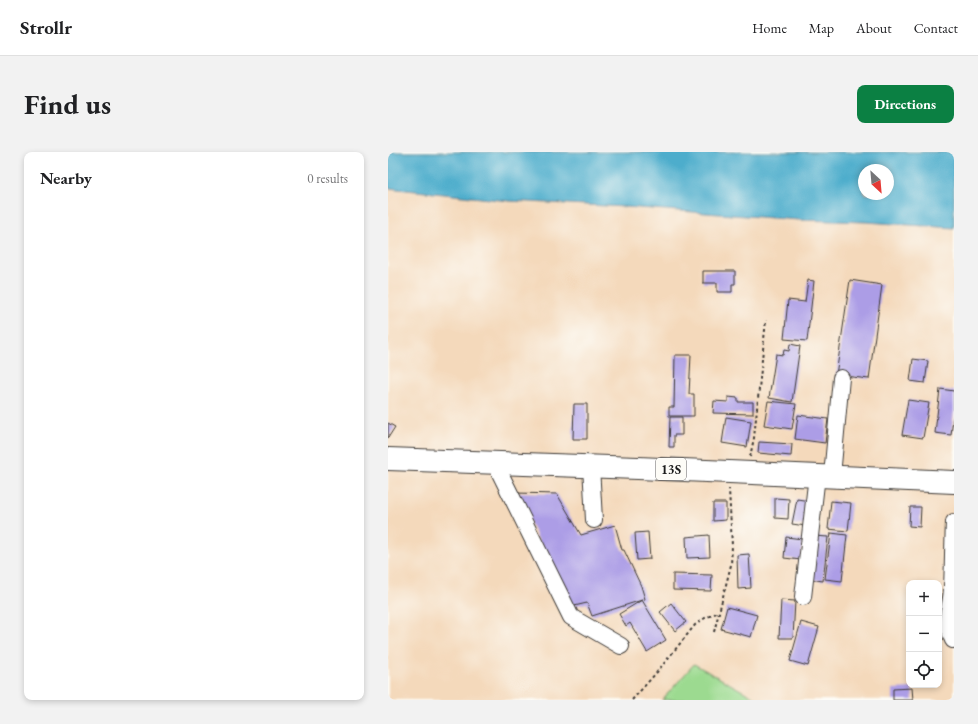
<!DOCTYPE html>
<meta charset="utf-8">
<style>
body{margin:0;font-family:"EB Garamond",serif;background:#f2f2f2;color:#202124}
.controls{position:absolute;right:12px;bottom:12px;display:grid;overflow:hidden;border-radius:8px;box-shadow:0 2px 6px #0003}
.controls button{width:36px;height:36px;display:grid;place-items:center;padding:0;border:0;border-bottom:1px solid #e0e0e0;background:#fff;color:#202124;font:20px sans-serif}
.compass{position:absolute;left:470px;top:12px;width:36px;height:36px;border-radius:50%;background:#fff;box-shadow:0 2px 6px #0003;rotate:154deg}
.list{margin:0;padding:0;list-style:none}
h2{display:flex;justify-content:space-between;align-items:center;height:52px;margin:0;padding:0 16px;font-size:17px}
h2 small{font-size:13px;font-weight:400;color:#757577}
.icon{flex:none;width:22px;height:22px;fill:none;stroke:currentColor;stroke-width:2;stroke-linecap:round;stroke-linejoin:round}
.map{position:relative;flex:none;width:566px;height:548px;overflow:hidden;border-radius:8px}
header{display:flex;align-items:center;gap:24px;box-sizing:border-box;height:56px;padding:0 20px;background:#fff;border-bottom:1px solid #e0e0e0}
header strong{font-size:19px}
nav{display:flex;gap:22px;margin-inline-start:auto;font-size:14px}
.intro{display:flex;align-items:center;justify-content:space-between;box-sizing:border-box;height:96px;padding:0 24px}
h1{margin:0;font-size:28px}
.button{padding:10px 18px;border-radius:8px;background:#0b8043;color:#fff;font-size:14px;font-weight:700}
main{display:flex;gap:24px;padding:0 24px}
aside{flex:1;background:#fff;border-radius:8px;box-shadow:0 2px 6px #0003}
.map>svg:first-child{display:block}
</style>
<header>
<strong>Strollr</strong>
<nav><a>Home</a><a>Map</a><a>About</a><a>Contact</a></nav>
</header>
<div class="intro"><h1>Find us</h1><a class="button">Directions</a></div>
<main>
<aside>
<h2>Nearby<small>0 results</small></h2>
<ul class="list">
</ul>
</aside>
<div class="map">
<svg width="566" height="548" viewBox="0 0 566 548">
<rect width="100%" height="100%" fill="#fdfcf7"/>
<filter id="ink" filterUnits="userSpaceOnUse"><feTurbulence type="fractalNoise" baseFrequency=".025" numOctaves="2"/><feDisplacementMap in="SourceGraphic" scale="8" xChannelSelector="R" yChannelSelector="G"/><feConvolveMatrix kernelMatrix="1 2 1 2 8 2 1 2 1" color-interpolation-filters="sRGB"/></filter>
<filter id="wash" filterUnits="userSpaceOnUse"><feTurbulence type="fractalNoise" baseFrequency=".012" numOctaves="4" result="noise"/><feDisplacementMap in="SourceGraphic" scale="16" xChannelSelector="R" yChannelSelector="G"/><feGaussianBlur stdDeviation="0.9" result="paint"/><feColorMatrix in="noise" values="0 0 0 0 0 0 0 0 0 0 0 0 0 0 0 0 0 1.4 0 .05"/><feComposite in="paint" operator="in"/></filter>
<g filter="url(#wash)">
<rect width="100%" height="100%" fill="#f4d9bb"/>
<path fill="#9cda90" stroke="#5c7b56" d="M 306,512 L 371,548 L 274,548 Z"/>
<path fill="#4eadcc" stroke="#356474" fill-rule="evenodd" d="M 0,0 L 566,0 L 566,76 L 478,70 L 411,68 L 238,55 L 121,49 L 0,36 ZM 476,18 L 500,18 L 500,42 L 476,42 Z"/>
<g id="blocks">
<g fill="#ac9de6">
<path d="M 315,119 L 347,119 L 347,132 L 344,132 L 344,140 L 329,140 L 329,131 L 315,131 Z"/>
<path d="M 420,128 L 426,129 L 419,189 L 396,187 L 400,148 L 417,150 Z"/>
<path d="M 462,128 L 494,133 L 481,227 L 448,223 Z"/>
<path d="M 402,192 L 412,194 L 404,250 L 381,246 L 388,202 L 395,203 L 396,198 L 401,199 Z"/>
<path d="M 287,203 L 303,203 L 301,242 L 306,242 L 306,264 L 281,264 L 281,255 L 286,255 Z"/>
<path d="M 525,207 L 540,209 L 537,231 L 522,229 Z"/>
<path d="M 552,237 L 566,239 L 566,259 L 563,283 L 547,281 Z"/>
<path d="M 340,245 L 350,246 L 350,250 L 365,250 L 365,262 L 325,261 L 326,249 L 340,250 Z"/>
<path d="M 520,248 L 541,251 L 535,286 L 514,283 Z"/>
<path d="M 380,249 L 408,252 L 404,277 L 376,273 Z"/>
<path d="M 186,252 L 199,252 L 199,287 L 185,287 Z"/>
<path d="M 410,263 L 440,267 L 437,291 L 407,287 Z"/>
<path d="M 282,265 L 294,265 L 294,283 L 286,283 L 286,295 L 281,295 Z"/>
<path d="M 338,265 L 363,269 L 359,295 L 334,291 Z"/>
<path d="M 0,271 L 7,275 L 0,286 Z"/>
<path d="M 371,290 L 404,292 L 403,304 L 370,301 Z"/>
<path d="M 128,341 L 169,342 L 193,383 L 227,373 L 234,398 L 236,398 L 253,434 L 257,447 L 204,464 L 199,451 L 182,455 Z"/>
<path d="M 387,346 L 401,347 L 400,367 L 387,366 Z"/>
<path d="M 409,347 L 422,349 L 418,374 L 404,372 Z"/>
<path d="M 443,349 L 463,351 L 460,379 L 440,377 Z"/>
<path d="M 325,351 L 338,351 L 338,368 L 325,369 Z"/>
<path d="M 522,355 L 533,355 L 532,375 L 521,374 Z"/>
<path d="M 260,380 L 262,407 L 249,408 L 247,381 Z"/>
<path d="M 443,381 L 459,383 L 454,429 L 437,427 Z"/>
<path d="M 321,383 L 322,405 L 299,406 L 298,385 Z"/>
<path d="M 426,384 L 440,385 L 435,429 L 421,427 Z"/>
<path d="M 398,385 L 415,387 L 413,408 L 396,406 Z"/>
<path d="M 361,402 L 363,436 L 350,437 L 349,403 Z"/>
<path d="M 285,422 L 324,423 L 323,439 L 285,438 Z"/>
<path d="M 254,448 L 278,488 L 259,500 L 242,471 L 238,474 L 231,462 Z"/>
<path d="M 393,448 L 407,449 L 405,486 L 391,486 Z"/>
<path d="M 283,451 L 298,470 L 287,479 L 272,460 Z"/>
<path d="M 339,455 L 369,463 L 363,485 L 333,477 Z"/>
<path d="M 413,470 L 431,475 L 420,514 L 402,509 Z"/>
<path d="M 524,536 L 525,548 L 505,548 L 505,537 Z"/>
</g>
</g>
</g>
<g filter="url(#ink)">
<use href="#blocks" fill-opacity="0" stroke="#3c3834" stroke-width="1"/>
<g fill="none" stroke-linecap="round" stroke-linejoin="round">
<defs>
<g id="minor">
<path d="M 107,311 L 183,465 L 233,494"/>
<path d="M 203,314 L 206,368"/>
<path d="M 444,324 L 453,226"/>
<path d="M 415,445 L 429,323"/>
<path d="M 565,488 C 555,466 563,458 564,436 C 565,414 565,392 566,370"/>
</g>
<path id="highway" d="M 0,307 L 250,316 L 566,330"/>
</defs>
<use href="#minor" stroke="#3c3834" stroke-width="18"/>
<use href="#highway" stroke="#3c3834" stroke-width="24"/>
<g stroke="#3c3834" stroke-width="2" stroke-dasharray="3 3" stroke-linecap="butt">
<path d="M 362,305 L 366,286 L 378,168"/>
<path d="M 326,480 L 343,413 L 344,394 L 341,337"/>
<path d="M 244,548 L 269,520 L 307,473 L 317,466 L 331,460"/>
</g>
<use href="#minor" stroke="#fff" stroke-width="16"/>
<use href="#highway" stroke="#fff" stroke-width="22"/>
</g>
</g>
<g text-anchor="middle" stroke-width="3.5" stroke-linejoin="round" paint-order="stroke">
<rect fill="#fdfcf7" stroke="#605f5e" stroke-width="1" x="268" y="306" width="30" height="22" rx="3"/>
<g font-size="13" font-weight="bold" fill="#1c1c1c">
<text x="283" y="322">13S</text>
</g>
</g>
</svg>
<div class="controls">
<button>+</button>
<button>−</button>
<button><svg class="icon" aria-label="locate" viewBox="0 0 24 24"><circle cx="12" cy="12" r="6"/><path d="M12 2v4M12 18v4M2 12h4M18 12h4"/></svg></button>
</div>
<svg class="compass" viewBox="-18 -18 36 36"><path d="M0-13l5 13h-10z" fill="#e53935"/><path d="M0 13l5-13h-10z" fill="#757577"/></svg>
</div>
</main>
